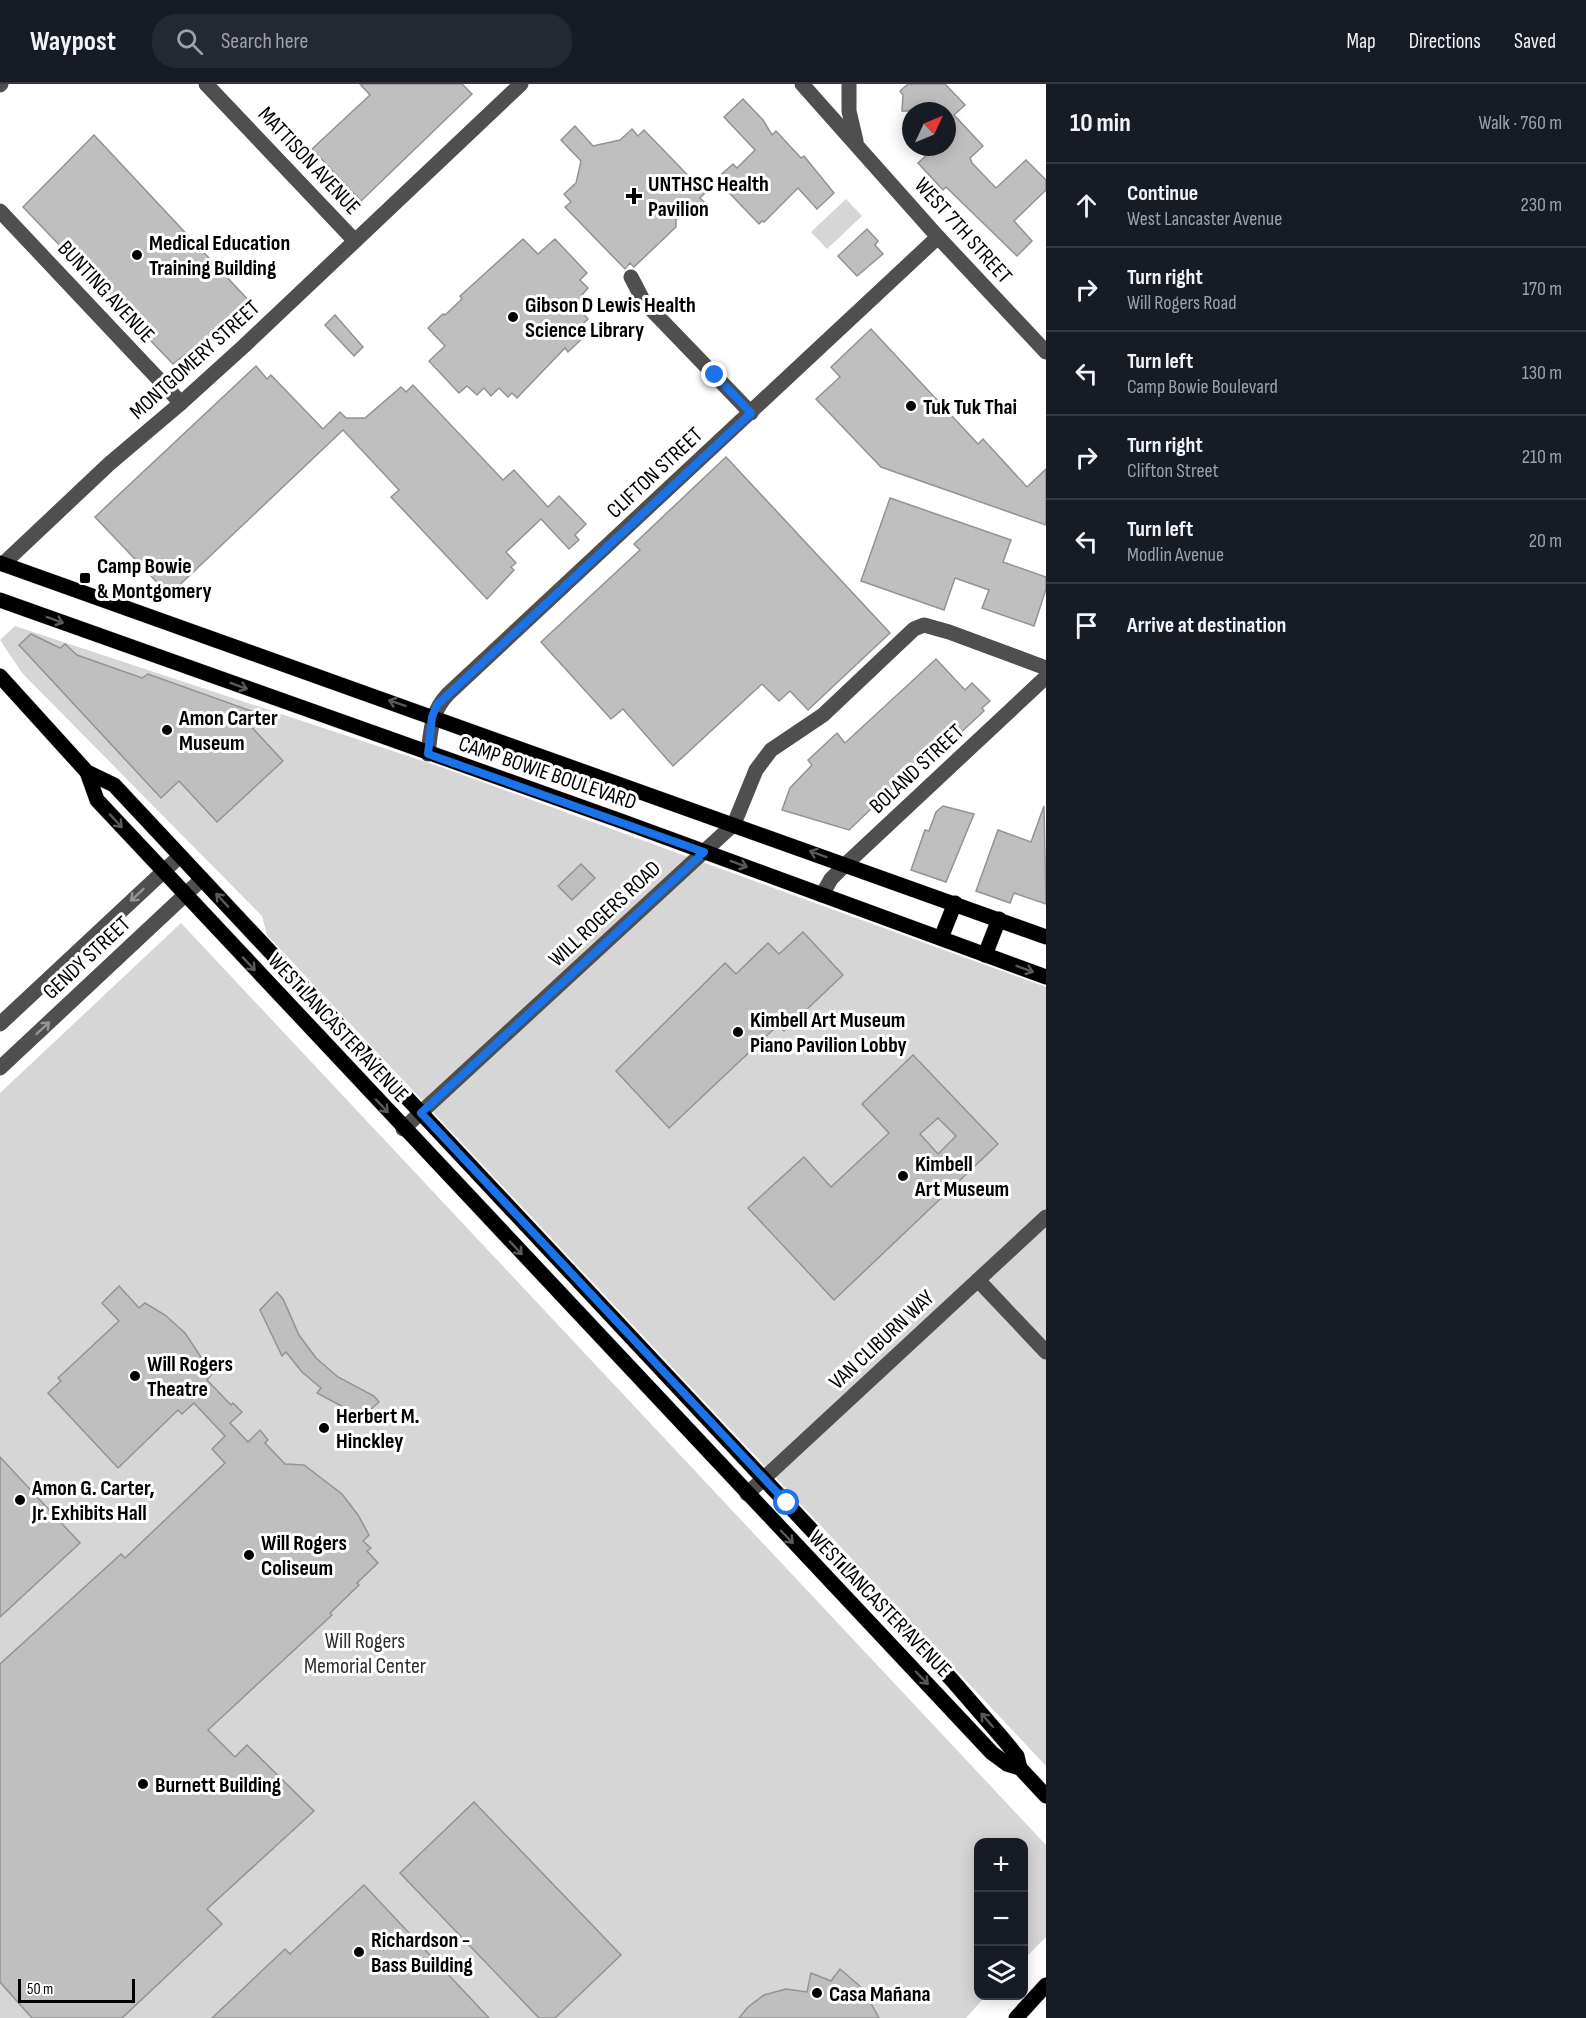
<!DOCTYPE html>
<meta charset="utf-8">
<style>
body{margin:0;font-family:"Sofia Sans Condensed",sans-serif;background:#242831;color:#f1f3f6}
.controls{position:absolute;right:18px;bottom:18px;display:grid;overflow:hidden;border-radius:12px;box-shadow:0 3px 15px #0003}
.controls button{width:54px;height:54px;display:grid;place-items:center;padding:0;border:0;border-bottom:2px solid #363941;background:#171b24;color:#f1f3f6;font:30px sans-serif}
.compass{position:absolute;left:902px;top:18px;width:54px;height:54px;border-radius:50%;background:#171b24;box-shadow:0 3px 15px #0003;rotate:46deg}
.scale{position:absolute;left:18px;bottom:15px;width:117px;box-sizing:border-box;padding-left:6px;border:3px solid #000;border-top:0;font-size:16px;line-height:21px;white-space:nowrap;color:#000;-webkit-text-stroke:4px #fff;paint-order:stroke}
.stop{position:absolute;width:18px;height:18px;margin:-14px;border:4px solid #1a73e8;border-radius:50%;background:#fff}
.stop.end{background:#1a73e8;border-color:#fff;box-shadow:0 2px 6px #0008}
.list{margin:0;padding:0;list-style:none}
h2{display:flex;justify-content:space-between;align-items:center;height:78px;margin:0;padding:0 24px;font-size:26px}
h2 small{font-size:20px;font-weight:400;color:#9ea1a6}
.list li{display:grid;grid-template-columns:39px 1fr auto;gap:18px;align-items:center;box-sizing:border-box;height:84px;padding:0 24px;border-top:2px solid #363941}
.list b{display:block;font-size:22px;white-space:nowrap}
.list p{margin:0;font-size:20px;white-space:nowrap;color:#9ea1a6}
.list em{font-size:20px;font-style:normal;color:#9ea1a6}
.icon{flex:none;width:33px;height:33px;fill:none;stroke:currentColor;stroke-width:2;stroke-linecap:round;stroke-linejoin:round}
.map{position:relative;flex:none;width:1046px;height:1934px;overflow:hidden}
header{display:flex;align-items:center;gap:36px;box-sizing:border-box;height:84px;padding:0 30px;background:#171b24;border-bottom:2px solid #363941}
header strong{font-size:28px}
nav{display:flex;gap:33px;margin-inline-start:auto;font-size:21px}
.search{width:420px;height:54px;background:#242831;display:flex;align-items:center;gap:15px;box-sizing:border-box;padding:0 21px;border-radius:24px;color:#9ea1a6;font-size:22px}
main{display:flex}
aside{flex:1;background:#171b24}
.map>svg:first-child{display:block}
</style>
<header>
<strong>Waypost</strong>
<div class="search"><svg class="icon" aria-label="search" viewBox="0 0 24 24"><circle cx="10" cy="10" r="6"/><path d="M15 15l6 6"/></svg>Search here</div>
<nav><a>Map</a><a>Directions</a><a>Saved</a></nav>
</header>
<main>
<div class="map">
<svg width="1046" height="1934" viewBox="0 0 1046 1934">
<rect width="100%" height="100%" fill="#fff"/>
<g fill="#d6d6d6">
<path d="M 846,115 L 862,132 L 827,165 L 811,148 Z"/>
<path d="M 15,542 L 441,683 L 1046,903 L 1046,1682 L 267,851 L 262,832 L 23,590 L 0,556 Z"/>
<path d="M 181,839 L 1046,1761 L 1046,1853 L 1024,1875 L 1023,1758 L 978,1758 L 978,1912 L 986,1912 L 966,1934 L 0,1934 L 0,1009 Z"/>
</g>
<g fill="#bfbfbf" stroke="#939393" stroke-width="1.5" fill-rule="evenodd">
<path d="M 360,0 L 462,0 L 472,10 L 361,117 L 312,65 L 370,11 Z"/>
<path d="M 908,0 L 945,0 L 965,21 L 954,31 L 983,62 L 970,74 L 972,79 L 996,104 L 1026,76 L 1046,96 L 1046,106 L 1014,137 L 1032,157 L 1017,172 L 946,103 L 943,106 L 918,79 L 928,70 L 921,63 L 947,63 L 947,27 L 902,27 L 903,11 L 900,7 Z"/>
<path d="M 743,15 L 763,36 L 772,51 L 776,47 L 801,74 L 804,72 L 834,109 L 817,125 L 798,104 L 764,138 L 762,137 L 759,140 L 716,95 L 733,80 L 737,84 L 755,66 L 724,33 Z"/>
<path d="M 575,42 L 593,62 L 620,56 L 632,45 L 638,52 L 644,46 L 705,109 L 700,114 L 704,118 L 693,128 L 689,123 L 676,136 L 676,143 L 634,183 L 630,179 L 625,185 L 565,123 L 571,118 L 564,110 L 576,99 L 581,77 L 561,56 Z"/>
<path d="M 94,51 L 251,219 L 173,280 L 23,123 Z"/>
<path d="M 867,145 L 878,157 L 875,161 L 883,170 L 857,192 L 838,172 Z"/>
<path d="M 523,155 L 538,170 L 555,155 L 587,189 L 580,196 L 588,204 L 581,212 L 588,219 L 579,225 L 588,235 L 580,243 L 587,250 L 568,268 L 565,264 L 517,314 L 512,309 L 508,313 L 499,304 L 491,312 L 484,304 L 477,311 L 467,302 L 459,309 L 429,277 L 445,262 L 428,244 L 443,230 L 445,231 L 462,215 L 460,212 Z"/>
<path d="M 335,231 L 363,263 L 354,272 L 325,241 Z"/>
<path d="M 871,245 L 978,360 L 983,355 L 1027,403 L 1046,385 L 1046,441 L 881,383 L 816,315 L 840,293 L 831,283 Z"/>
<path d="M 256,282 L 267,295 L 271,291 L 323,345 L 340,328 L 346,334 L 365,334 L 401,303 L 406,308 L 413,301 L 503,396 L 514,386 L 548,423 L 559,412 L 586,440 L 575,451 L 579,456 L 569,465 L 541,435 L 506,468 L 516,479 L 511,483 L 514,486 L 487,515 L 391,413 L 399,406 L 343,346 L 169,511 L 95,433 Z"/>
<path d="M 726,373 L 890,549 L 808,626 L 790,607 L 779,617 L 762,600 L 673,682 L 623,625 L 611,635 L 541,558 L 640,466 L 634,460 Z"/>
<path d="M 890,414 L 1011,456 L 1003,478 L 1046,493 L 1046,505 L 1034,542 L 982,524 L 989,506 L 955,494 L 944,526 L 861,497 Z"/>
<path d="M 31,550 L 60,564 L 65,560 L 77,571 L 142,594 L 148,590 L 254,628 L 245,636 L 283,677 L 217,738 L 179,697 L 161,714 L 19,561 Z"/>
<path d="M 936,575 L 965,606 L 972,599 L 990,617 L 982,624 L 984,627 L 898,707 L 894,703 L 849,746 L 782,726 L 790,704 L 812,681 L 808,676 L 837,649 L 845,659 Z"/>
<path d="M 943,722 L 974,730 L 946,798 L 911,786 L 925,746 L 929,747 L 936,728 Z"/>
<path d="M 1044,722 L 1046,820 L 1014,809 L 1010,819 L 976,807 L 998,746 L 1031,758 Z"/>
<path d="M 581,780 L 595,794 L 572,816 L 558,802 Z"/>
<path d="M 803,848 L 843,891 L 784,947 L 778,941 L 669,1044 L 616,987 L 725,879 L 736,890 L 768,859 L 779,870 Z"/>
<path d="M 913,971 L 998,1060 L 834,1216 L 748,1124 L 804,1073 L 831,1103 L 889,1049 L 862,1020 ZM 938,1034 L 956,1052 L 938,1070 L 920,1050 Z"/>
<path d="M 119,1202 L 139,1224 L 145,1219 L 165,1231 L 185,1249 L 212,1290 L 207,1296 L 231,1321 L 233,1319 L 242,1328 L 230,1339 L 248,1358 L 260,1346 L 268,1356 L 265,1359 L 285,1380 L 304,1381 L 342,1410 L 358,1431 L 369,1451 L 363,1457 L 371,1464 L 367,1467 L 378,1479 L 357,1499 L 359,1501 L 330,1529 L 332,1531 L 208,1646 L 235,1673 L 247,1661 L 314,1727 L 207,1825 L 222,1840 L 122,1934 L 32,1934 L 0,1898 L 0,1580 L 121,1470 L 125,1474 L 225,1379 L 212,1365 L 225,1352 L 194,1319 L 182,1330 L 178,1326 L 118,1384 L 48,1309 L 61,1297 L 58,1294 L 119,1237 L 102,1219 Z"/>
<path d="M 277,1208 L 283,1215 L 299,1251 L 316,1274 L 338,1293 L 374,1312 L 379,1318 L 362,1333 L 317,1309 L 321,1304 L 302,1288 L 286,1268 L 282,1272 L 260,1226 Z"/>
<path d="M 0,1373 L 80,1459 L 0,1533 Z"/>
<path d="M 474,1718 L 621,1871 L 555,1934 L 539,1934 L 400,1789 Z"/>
<path d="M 364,1801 L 489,1934 L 212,1934 L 285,1865 L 290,1870 Z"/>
<path d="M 840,1885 L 863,1905 L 879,1934 L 739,1934 L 748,1923 L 764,1911 L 786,1905 L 807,1908 L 811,1889 L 831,1897 Z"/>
</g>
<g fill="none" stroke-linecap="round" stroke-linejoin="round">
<defs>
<g id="major">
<path d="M 0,479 L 1046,853"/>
<path d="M 0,516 L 621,737 L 1046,893"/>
<path d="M 0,592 L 87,688 L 114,701 L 952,1596 L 1004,1656 L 1017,1672 L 1020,1684 L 1046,1712"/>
<path d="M 87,688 L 97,716 L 992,1669 L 1007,1680 L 1020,1684"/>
<path d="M 941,854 L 955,819"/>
<path d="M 985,871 L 999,835"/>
<path d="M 1016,1934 L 1046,1901"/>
</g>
</defs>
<use href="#major" stroke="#dbdbdb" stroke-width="16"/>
<g stroke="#4f4f4f" stroke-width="15">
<path d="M 206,0 L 355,157"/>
<path d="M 802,0 L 938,153 L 1046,268"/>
<path d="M 849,0 L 849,27 L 856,57"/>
<path d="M 0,1 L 1,0"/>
<path d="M 0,127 L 181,319"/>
<path d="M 631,193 L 644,218 L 751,329"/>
<path d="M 3,480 L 109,380 L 181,319 L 244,262 L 521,0"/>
<path d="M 428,670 C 431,645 431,628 448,610 L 938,153"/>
<path d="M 822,811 L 831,795 L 846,780 L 1046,593"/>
<path d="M 0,940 L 180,772"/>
<path d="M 0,984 L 202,795"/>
<path d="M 403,1045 L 734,740 L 756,686 L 771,666 L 823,631 L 914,545 L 924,541 L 949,548 L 1046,584"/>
<path d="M 978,1196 L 1046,1268"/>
<path d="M 747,1410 L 1046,1133"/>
</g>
<use href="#major" stroke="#000" stroke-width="15"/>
</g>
<defs><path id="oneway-shaft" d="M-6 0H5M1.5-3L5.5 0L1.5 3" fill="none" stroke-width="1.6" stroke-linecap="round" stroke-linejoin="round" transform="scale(1.5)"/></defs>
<g stroke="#595959">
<use href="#oneway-shaft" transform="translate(55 536) rotate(20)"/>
<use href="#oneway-shaft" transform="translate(239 602) rotate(20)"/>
<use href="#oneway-shaft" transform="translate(397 619) rotate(-161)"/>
<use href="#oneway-shaft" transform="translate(116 737) rotate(47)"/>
<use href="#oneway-shaft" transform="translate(818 770) rotate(-160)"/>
<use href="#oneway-shaft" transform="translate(739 780) rotate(20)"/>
<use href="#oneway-shaft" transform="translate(222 816) rotate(-133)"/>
<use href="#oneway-shaft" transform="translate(249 880) rotate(47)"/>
<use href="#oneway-shaft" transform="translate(1025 885) rotate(20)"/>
<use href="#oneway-shaft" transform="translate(382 1022) rotate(47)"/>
<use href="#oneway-shaft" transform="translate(516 1164) rotate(47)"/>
<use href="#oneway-shaft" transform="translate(787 1453) rotate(46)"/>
<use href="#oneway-shaft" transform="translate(922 1594) rotate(46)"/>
<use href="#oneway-shaft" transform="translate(987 1636) rotate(-131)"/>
</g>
<g stroke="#959595">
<use href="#oneway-shaft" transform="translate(137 811) rotate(137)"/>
<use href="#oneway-shaft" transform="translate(43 944) rotate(-43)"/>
</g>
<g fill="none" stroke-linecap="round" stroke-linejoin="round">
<path stroke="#1a73e8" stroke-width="8" d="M 715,291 L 751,329 L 437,621 L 432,633 L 428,670 L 704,768 L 421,1029 L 787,1419"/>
</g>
<g fill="#000" stroke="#fff" stroke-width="2">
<path d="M631 103h6v6h6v6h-6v6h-6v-6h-6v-6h6z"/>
<circle cx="137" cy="171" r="6"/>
<circle cx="513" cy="233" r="6"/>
<circle cx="911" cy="322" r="6"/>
<rect x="79" y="488" width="12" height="12" rx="3"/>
<circle cx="167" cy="646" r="6"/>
<circle cx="738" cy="948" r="6"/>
<circle cx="903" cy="1092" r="6"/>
<circle cx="135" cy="1292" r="6"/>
<circle cx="324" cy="1344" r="6"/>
<circle cx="20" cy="1416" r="6"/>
<circle cx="249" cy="1471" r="6"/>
<circle cx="143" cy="1700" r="6"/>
<circle cx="359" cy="1868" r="6"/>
<circle cx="817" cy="1909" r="6"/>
</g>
<g text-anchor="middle" stroke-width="6" stroke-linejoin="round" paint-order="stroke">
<g font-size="22" fill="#000" stroke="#fff">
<text transform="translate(310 76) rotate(47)" y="8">MATTISON AVENUE</text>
<text transform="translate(964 146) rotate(48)" y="8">WEST 7TH STREET</text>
<text transform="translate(107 207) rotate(47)" y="8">BUNTING AVENUE</text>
<text transform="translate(194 275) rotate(-42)" y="8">MONTGOMERY STREET</text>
<text transform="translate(654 388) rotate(-43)" y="8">CLIFTON STREET</text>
<text transform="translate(916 684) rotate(-43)" y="8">BOLAND STREET</text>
<text transform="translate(548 688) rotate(19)" y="8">CAMP BOWIE BOULEVARD</text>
<text transform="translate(604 829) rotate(-43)" y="8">WILL ROGERS ROAD</text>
<text transform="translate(86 873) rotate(-43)" y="8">GENDY STREET</text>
<text transform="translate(339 943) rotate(47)" y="8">WEST LANCASTER AVENUE</text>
<text transform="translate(881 1255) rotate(-43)" y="8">VAN CLIBURN WAY</text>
<text transform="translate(881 1519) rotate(46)" y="8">WEST LANCASTER AVENUE</text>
</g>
<g font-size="22" font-weight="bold" fill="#000" stroke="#fff" text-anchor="start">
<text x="648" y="107">UNTHSC Health<tspan x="648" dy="25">Pavilion</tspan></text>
<text x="149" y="166">Medical Education<tspan x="149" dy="25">Training Building</tspan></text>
<text x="525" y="228">Gibson D Lewis Health<tspan x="525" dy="25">Science Library</tspan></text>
<text x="923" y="330">Tuk Tuk Thai</text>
<text x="97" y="489">Camp Bowie<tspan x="97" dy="25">&amp; Montgomery</tspan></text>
<text x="179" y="641">Amon Carter<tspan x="179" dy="25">Museum</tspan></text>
<text x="750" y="943">Kimbell Art Museum<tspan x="750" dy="25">Piano Pavilion Lobby</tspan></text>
<text x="915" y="1087">Kimbell<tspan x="915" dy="25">Art Museum</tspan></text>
<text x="147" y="1287">Will Rogers<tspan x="147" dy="25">Theatre</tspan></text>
<text x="336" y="1339">Herbert M.<tspan x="336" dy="25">Hinckley</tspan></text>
<text x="32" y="1411">Amon G. Carter,<tspan x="32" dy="25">Jr. Exhibits Hall</tspan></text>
<text x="261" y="1466">Will Rogers<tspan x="261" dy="25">Coliseum</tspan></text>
<text x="155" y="1708">Burnett Building</text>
<text x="371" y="1863">Richardson -<tspan x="371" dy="25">Bass Building</tspan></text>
<text x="829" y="1917">Casa Mañana</text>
</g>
<g font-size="22" fill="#2d2d2d" stroke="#fff">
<text x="365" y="1564">Will Rogers<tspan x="365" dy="25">Memorial Center</tspan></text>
</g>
</g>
</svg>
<div class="controls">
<button>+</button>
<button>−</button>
<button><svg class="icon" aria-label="layers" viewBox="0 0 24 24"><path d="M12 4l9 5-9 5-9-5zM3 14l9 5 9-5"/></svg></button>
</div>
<svg class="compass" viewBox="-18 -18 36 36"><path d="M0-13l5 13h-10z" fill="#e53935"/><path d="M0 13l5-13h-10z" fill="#9ea1a6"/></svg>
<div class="scale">50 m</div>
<div class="stop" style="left:787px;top:1419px"></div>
<div class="stop end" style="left:715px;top:291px"></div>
</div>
<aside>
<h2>10 min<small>Walk · 760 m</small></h2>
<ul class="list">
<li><svg class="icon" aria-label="ahead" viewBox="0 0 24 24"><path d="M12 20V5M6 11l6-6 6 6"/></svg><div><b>Continue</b><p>West Lancaster Avenue</p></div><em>230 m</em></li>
<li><svg class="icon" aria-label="right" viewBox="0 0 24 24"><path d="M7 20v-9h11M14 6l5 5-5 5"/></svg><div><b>Turn right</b><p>Will Rogers Road</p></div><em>170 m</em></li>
<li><svg class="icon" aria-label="left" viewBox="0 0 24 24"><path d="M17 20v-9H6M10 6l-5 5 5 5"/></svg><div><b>Turn left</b><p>Camp Bowie Boulevard</p></div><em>130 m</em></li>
<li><svg class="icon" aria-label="right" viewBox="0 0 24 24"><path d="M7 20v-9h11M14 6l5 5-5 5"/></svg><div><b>Turn right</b><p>Clifton Street</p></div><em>210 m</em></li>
<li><svg class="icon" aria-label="left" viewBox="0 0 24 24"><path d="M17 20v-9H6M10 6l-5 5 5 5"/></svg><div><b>Turn left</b><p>Modlin Avenue</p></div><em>20 m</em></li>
<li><svg class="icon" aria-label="arrive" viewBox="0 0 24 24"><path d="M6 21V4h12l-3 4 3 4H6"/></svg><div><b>Arrive at destination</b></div></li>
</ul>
</aside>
</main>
